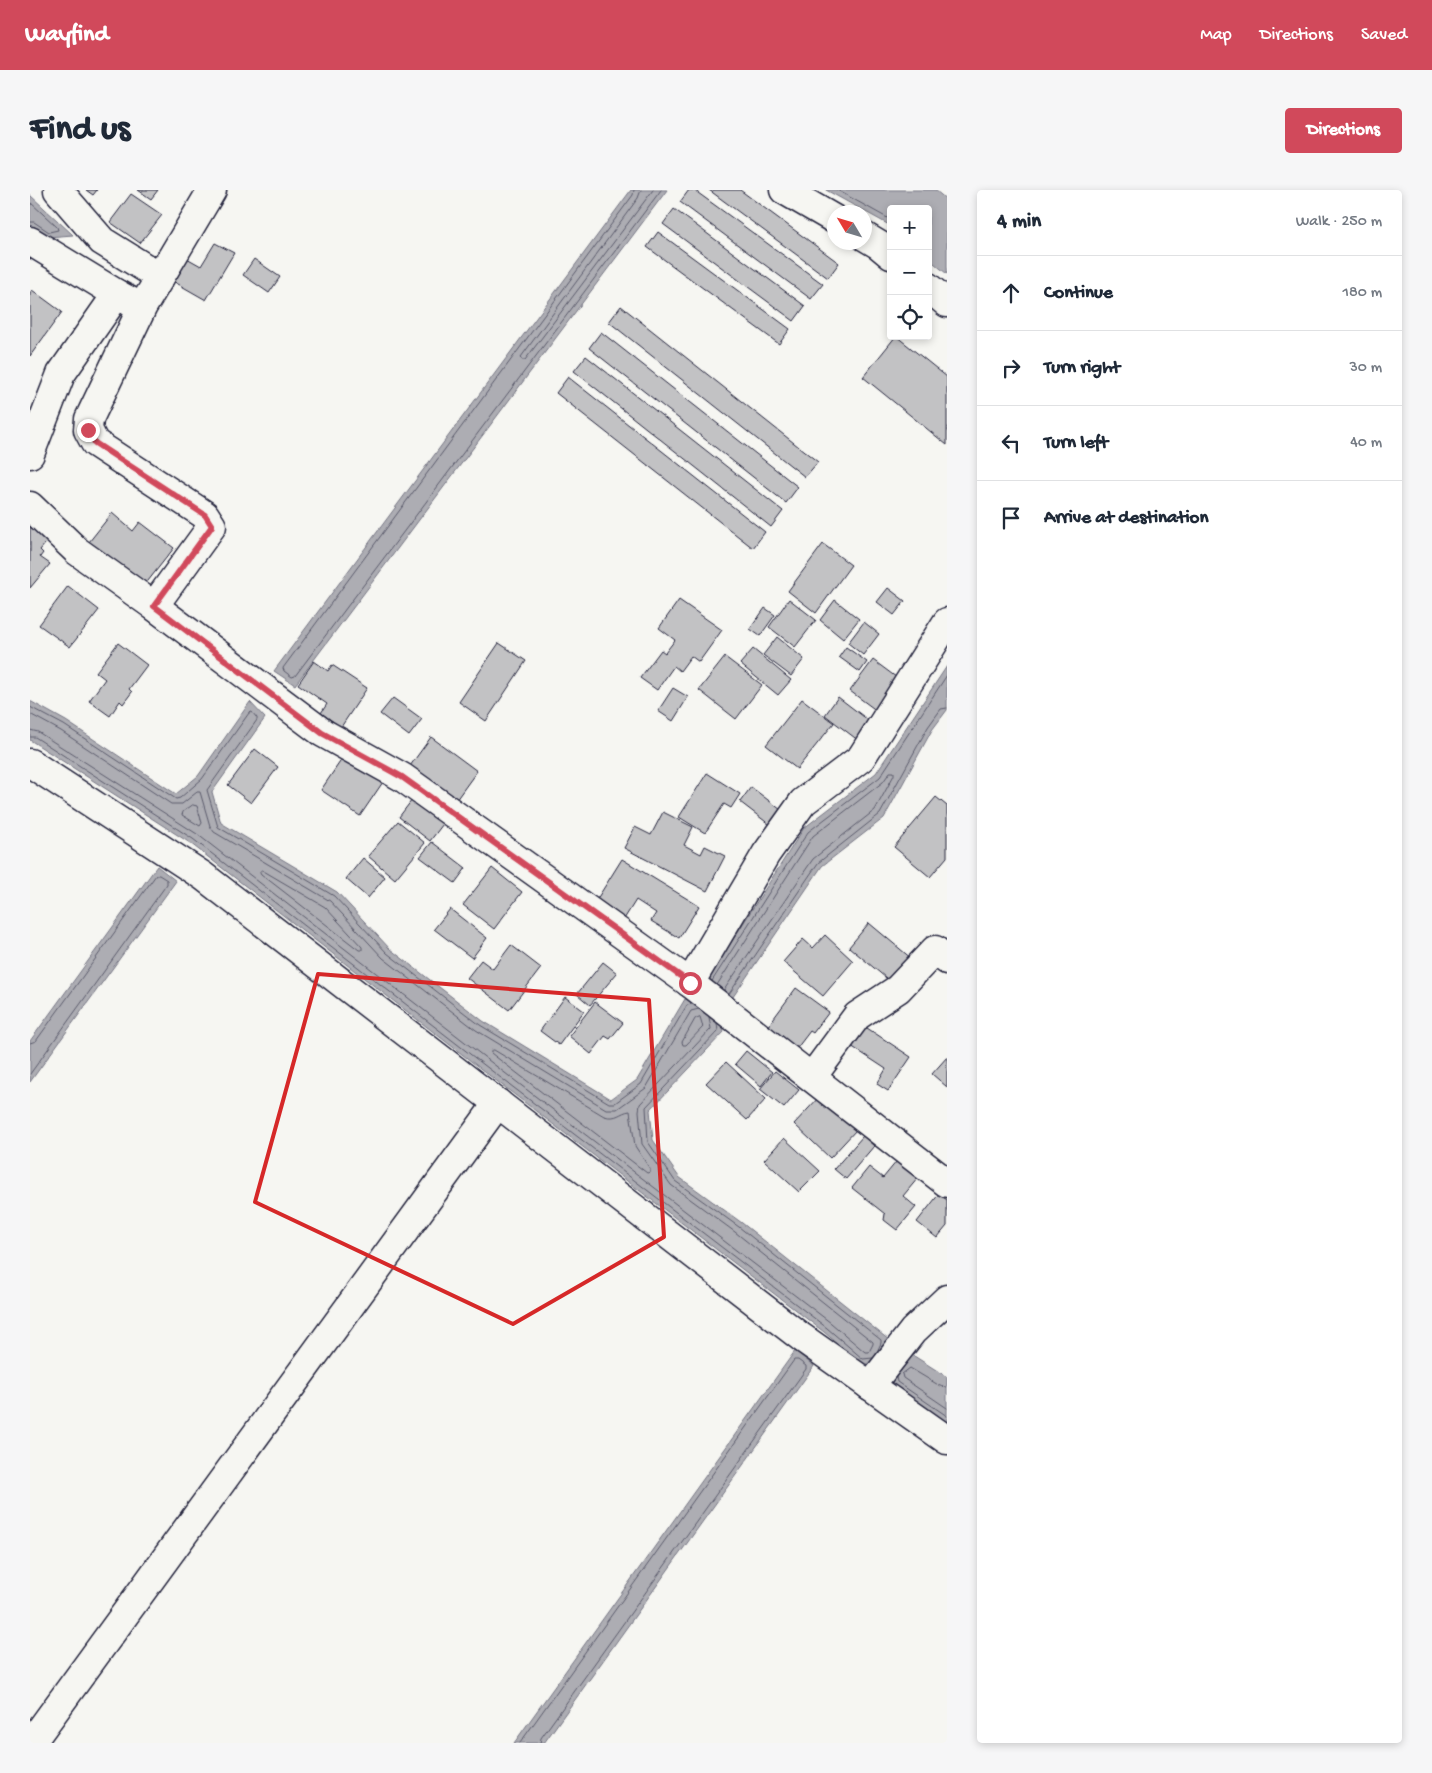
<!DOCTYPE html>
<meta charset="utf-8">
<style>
body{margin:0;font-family:"Gochi Hand",sans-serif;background:#f6f6f7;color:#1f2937}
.controls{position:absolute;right:15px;top:15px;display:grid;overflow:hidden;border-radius:5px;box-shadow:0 2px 8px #0003}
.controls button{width:45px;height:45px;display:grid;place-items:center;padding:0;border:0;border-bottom:1px solid #e0e1e3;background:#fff;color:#1f2937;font:25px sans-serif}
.compass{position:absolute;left:797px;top:15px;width:45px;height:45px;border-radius:50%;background:#fff;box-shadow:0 2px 8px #0003;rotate:308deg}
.stop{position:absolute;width:15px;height:15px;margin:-11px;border:4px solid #d1495b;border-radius:50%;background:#fff}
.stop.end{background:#d1495b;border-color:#fff;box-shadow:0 1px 5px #0008}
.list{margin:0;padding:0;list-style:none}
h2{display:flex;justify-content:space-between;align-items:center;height:65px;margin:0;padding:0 20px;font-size:21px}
h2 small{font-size:16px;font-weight:400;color:#747a83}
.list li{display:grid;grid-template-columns:32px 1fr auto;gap:15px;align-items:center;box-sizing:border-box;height:75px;padding:0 20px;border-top:1px solid #e0e1e3}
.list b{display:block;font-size:19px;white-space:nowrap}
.list em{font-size:16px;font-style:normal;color:#747a83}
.icon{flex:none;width:28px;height:28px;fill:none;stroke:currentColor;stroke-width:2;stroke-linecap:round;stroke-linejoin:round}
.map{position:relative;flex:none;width:917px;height:1553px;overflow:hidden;border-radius:5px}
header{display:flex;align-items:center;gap:30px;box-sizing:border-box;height:70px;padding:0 25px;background:#d1495b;color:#fff}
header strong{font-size:24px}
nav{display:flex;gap:28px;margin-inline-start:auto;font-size:18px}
.intro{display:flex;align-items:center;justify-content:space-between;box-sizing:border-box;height:120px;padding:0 30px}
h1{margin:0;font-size:35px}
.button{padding:12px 22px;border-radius:5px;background:#d1495b;color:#fff;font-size:18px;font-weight:700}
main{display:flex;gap:30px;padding:0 30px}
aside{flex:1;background:#fff;border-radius:5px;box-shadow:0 2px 8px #0003}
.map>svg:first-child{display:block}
</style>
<header>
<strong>Wayfind</strong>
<nav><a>Map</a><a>Directions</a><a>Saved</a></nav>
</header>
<div class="intro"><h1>Find us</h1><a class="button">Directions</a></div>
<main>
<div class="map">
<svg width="917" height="1553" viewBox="0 0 917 1553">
<rect width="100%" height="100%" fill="#f6f6f2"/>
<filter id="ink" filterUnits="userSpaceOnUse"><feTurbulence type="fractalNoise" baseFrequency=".02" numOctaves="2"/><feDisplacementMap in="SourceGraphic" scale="10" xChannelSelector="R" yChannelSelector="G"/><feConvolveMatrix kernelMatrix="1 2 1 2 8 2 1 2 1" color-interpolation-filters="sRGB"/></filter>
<g filter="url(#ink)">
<g fill="#adadb3" stroke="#757583">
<path d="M 601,0 L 637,0 L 265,495 L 244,481 Z"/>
<path d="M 796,0 L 905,0 L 917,10 L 917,84 L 898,68 L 898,19 L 861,19 L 861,36 Z"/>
<path d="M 0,5 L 43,45 L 18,47 L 0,35 Z"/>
<path d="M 917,476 L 917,520 L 902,540 L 854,628 L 792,676 L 690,826 L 694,842 L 620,920 L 623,950 L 649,987 L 712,1033 L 859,1150 L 917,1187 L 917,1232 L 862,1195 L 860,1182 L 845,1172 L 833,1175 L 794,1142 L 455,882 L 160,653 L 0,550 L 0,511 L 36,531 L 146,604 L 168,586 L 220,512 L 235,528 L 182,602 L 191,633 L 307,702 L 360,759 L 453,831 L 581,909 L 607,890 L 655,809 L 665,809 L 774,638 L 846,583 Z"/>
<path d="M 127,676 L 146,691 L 0,892 L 0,851 Z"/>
<path d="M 765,1161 L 784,1176 L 514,1553 L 484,1553 Z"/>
</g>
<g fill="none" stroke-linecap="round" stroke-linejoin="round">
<g stroke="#5a5a6b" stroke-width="1">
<path d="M 604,0 L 603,5 L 253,478 L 254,481 L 262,487 L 265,486 L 631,0"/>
<path d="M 611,0 L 608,8 L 491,167 L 492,170 L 495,170 L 623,0"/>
<path d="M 807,0 L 861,30"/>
<path d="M 0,12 L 27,37 L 28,40 L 19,42 L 4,32 L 0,32"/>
<path d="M 0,517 L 34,535 L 146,609 L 150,608 L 172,589 L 219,523 L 222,522 L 227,528 L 227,530 L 177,600 L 188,637 L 304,706 L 357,763 L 450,835 L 579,913 L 585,913 L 611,894 L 657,815 L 663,814"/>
<path d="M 0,524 L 31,541 L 141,614 L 152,614 L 167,602 L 170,602 L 180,636 L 184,642 L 300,711 L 353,768 L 446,840 L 576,919 L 587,919 L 616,898 L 661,821 L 669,819"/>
<path d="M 0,540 L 8,542 L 167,644 L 462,873 L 801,1133 L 835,1162 L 839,1162 L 843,1154 L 843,1152 L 705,1042 L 641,995 L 612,954 L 609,921 L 610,914 L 681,839 L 679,827"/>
<path d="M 0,547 L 5,547 L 163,649 L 458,878 L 797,1138 L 833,1169 L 843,1168"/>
<path d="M 163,615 L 167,616 L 172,633 L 170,636 L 152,625 L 153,622 Z"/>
<path d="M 232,680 L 295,717 L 332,757 L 332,760 L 329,760 L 231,684 L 230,682 Z"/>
<path d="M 682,791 L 778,642 L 850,587 L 917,485"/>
<path d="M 687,795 L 783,646 L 853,592 L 860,582 L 864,582 L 864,585 L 845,620 L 783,669 L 694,800"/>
<path d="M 699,804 L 788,673 L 850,624 L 898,537 L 911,519 L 917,518"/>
<path d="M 670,827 L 673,837 L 656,855 L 653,855 L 652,852 L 665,829 Z"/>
<path d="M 687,833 L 688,841 L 616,917 L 618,952 L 645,991 L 709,1037 L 851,1150 L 851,1153 L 846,1164"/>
<path d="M 0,853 L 6,851 L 126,685 L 129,685 L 137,690 L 137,694 L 0,884"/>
<path d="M 462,860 L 464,860 L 574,926 C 587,930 590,922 600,921 L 605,956 L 620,979 L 620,982 L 617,983 L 466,867 L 461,863 Z"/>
<path d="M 866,1187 L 867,1192 L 917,1226"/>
<path d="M 917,1197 L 910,1196 L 880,1178 L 872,1184 L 873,1188 L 917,1218"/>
<path d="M 490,1553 L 764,1170 L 768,1170 L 776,1176 L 776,1179 L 511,1548 L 510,1553"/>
</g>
</g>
<g fill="#c2c2c4" stroke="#22223b">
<path d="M 56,0 L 67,0 L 63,5 Z"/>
<path d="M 108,0 L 128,0 L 121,9 Z"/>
<path d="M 659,0 L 664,0 L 793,94 L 781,109 L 650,12 Z"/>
<path d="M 679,0 L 710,0 L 809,73 L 798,88 Z"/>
<path d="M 101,4 L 132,25 L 110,53 L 80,32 Z"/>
<path d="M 644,19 L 775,116 L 764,131 L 633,34 Z"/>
<path d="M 628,42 L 760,139 L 749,154 L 617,57 Z"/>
<path d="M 185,53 L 204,63 L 176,110 L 141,90 L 155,67 L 171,76 Z"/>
<path d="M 224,69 L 250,87 L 239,103 L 213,85 Z"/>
<path d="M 2,100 L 32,122 L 0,166 L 0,103 Z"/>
<path d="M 591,116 L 788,272 L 775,287 L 579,132 Z"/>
<path d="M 571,142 L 768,297 L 756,313 L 559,158 Z"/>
<path d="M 866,146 L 917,187 L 917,255 L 833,187 Z"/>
<path d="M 556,166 L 753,321 L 741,337 L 544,181 Z"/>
<path d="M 538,187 L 735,342 L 723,358 L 526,203 Z"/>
<path d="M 82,323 L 103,341 L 110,332 L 144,358 L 114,396 L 59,352 Z"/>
<path d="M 0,330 L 21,347 L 10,360 L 13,363 L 10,367 L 20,374 L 0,398 Z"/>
<path d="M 793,354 L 821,375 L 786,423 L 758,401 Z"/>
<path d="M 38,396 L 69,420 L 40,457 L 9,435 Z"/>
<path d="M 858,398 L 875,411 L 864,425 L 847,412 Z"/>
<path d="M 759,409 L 786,430 L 765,457 L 739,437 Z"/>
<path d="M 649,410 L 692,440 L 669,472 L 661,466 L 650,481 L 644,476 L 627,500 L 610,488 L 631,460 L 635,463 L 645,450 L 629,438 Z"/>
<path d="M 805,410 L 829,429 L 813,449 L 790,430 Z"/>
<path d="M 735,418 L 745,425 L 730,446 L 720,439 Z"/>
<path d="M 834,432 L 849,444 L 833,465 L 818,453 Z"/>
<path d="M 747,447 L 774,469 L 761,486 L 733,465 Z"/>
<path d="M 88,453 L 117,475 L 99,499 L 102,502 L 93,514 L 90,511 L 80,526 L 59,511 L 75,489 L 66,482 Z"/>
<path d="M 469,453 L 496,471 L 456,531 L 429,512 Z"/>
<path d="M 816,457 L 837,472 L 830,482 L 809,467 Z"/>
<path d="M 723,459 L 761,490 L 748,505 L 710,474 Z"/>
<path d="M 695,467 L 732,495 L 706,529 L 669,500 Z"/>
<path d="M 843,470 L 874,493 L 851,524 L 820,501 Z"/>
<path d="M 284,471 L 298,481 L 302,475 L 337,498 L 311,537 L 291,523 L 297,514 L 268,494 Z"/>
<path d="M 643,498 L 658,507 L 643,531 L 628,521 Z"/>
<path d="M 808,507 L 842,533 L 829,551 L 795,525 Z"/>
<path d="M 363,508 L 392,529 L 379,546 L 350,524 Z"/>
<path d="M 772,509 L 804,533 L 767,579 L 736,555 Z"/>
<path d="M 401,547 L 447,581 L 426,610 L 380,576 Z"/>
<path d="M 225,559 L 248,577 L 221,613 L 198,595 Z"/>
<path d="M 316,563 L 355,589 L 330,626 L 291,600 Z"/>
<path d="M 677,583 L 710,604 L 701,618 L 694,614 L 675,643 L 649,627 Z"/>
<path d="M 721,597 L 755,623 L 744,638 L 710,612 Z"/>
<path d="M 385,606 L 416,630 L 400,651 L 369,627 Z"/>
<path d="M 906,607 L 917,616 L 917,667 L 900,687 L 864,657 Z"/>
<path d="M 633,622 L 663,637 L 654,655 L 671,664 L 675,656 L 695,666 L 677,701 L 594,658 L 605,637 L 621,645 Z"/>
<path d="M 368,631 L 395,653 L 365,689 L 338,666 Z"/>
<path d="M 402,652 L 436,678 L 425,693 L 390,667 Z"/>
<path d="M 333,668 L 355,687 L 338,708 L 316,689 Z"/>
<path d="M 592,669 L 669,716 L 649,748 L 621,731 L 626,723 L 606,710 L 591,734 L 562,717 Z"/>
<path d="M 462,678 L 492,702 L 464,739 L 433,715 Z"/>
<path d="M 420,719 L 457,748 L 442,768 L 404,739 Z"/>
<path d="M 839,733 L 882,769 L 862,793 L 819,757 Z"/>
<path d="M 795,745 L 823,771 L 793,806 L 753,772 L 773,749 L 783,758 Z"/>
<path d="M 481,755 L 511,778 L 479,820 L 437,788 L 451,770 L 463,779 Z"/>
<path d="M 573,772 L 587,783 L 560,815 L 547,804 Z"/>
<path d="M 766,798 L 799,822 L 783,843 L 780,841 L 764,862 L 735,840 Z"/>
<path d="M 535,807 L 554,821 L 529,855 L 510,841 Z"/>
<path d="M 565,812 L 593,833 L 580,849 L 575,846 L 561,864 L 539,846 Z"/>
<path d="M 834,836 L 881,867 L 858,901 L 847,894 L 856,879 L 821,856 Z"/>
<path d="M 716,861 L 742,882 L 731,896 L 705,874 Z"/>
<path d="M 917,867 L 917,897 L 902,884 Z"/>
<path d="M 696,872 L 736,909 L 717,930 L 676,893 Z"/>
<path d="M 745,881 L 769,900 L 754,918 L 730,899 Z"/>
<path d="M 791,905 L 827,939 L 800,968 L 764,934 Z"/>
<path d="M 833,946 L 844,956 L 816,989 L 804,979 Z"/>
<path d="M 754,948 L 790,981 L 769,1002 L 734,970 Z"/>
<path d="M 867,971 L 888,988 L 873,1006 L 886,1017 L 867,1040 L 854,1030 L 855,1024 L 822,998 L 839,977 L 853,988 Z"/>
<path d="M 909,1004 L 917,1010 L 917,1036 L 907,1048 L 887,1032 Z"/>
</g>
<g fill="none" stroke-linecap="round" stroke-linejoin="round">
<defs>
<g id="minor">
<path d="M 28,0 L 72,51 L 130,87"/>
<path d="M 754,0 L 804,29"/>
<path d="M 834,46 L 849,55 L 861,65"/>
<path d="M 0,51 L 87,104 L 102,112"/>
<path d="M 898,97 L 917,113"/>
<path d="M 0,264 L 31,184 L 87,104"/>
<path d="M 0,316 L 47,361 L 124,416 L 293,543 L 372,587 L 660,793 L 917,993"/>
<path d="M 124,416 L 182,336 L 175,325 L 65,253 L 58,240 L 59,229 L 113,116 L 182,0"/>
<path d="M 0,573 L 173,686 L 771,1147 L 917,1250"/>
<path d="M 660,793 L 736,664 L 773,612 L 831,568 L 917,432"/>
<path d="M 782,887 L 827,826 L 868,799 L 905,760 L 917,770"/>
<path d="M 840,1196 L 883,1141 L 917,1109"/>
<path d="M 1,1553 L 468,913"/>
</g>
</defs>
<use href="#minor" stroke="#22223b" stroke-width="31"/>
<use href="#minor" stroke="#f6f6f2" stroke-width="28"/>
</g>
</g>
<g fill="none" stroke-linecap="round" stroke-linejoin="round" filter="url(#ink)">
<path stroke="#d1495b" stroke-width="6" d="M 58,240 L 65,253 L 175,325 L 182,336 L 124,416 L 292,543 L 372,587 L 660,793"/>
</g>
<path fill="none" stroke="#d62828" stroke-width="4" stroke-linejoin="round" d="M 288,784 L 619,810 L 634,1047 L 483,1134 L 225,1012 Z"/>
</svg>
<div class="controls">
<button>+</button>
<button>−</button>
<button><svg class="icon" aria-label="locate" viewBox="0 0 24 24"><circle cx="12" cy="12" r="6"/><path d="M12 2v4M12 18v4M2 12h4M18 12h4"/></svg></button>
</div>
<svg class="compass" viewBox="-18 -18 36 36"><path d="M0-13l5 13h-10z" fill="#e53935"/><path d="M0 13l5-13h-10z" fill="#747a83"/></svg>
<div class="stop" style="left:660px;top:793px"></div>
<div class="stop end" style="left:58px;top:240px"></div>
</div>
<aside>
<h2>4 min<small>Walk · 250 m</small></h2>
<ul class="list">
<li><svg class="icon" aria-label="ahead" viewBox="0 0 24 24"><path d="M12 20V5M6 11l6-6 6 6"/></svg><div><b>Continue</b></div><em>180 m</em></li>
<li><svg class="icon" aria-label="right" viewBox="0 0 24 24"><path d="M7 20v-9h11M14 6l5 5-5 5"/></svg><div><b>Turn right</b></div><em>30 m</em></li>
<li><svg class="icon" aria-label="left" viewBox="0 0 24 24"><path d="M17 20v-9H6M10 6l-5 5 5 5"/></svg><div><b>Turn left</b></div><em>40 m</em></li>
<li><svg class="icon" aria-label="arrive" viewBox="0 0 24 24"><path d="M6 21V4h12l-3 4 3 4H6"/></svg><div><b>Arrive at destination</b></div></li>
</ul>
</aside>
</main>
